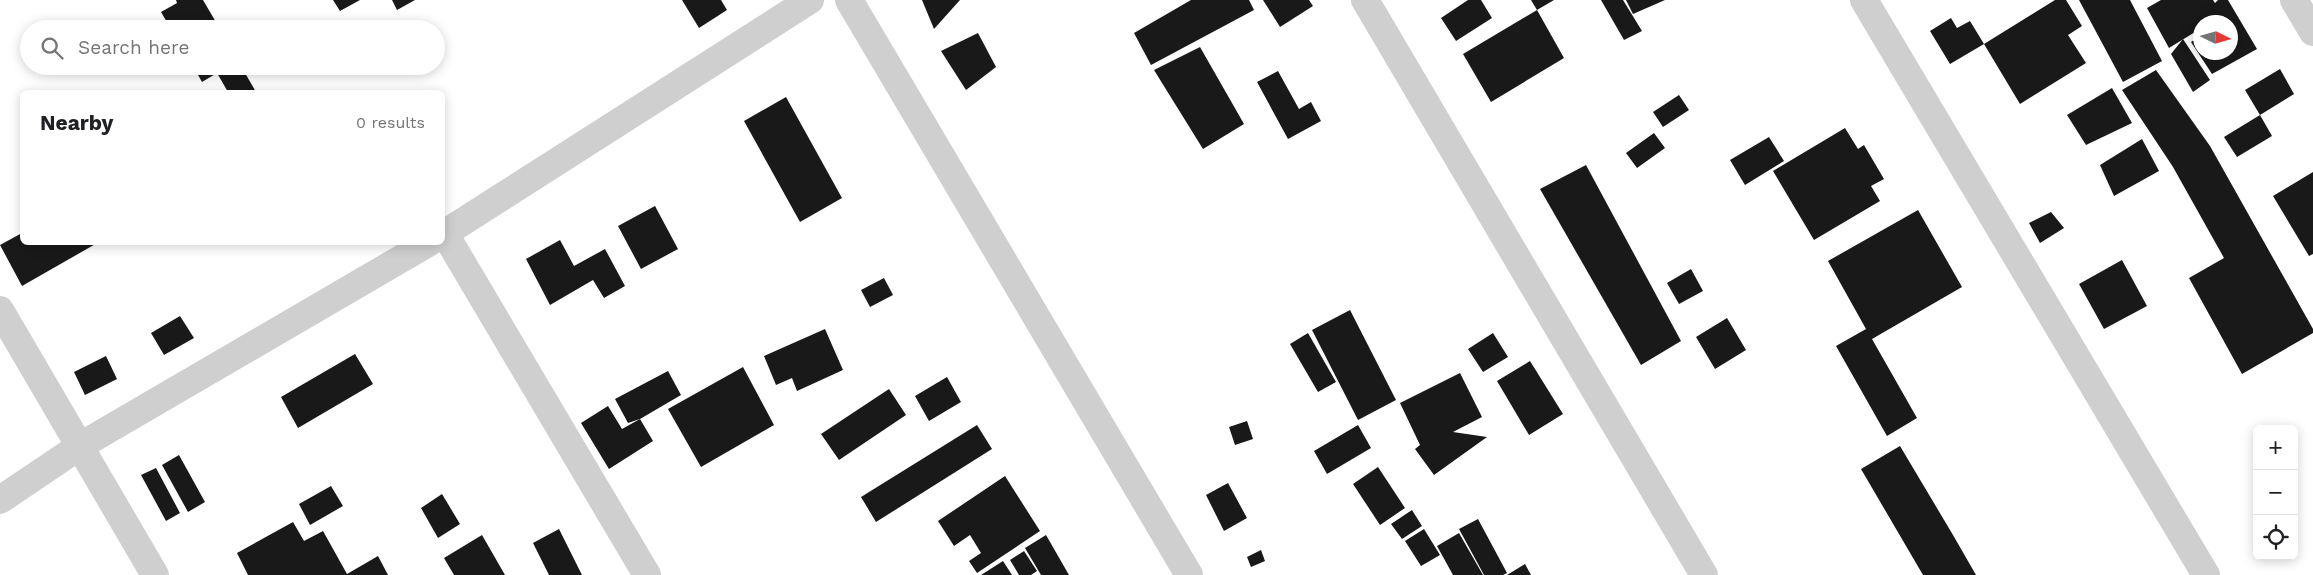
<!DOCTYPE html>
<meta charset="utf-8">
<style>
body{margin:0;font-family:"Work Sans",sans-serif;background:#f6f6f6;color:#202124}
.controls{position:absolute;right:15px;bottom:15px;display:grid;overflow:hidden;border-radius:8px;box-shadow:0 2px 12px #0003}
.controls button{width:45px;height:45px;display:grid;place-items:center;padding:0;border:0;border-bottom:1px solid #e0e0e0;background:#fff;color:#202124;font:25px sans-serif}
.compass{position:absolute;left:2193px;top:15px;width:45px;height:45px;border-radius:50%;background:#fff;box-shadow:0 2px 12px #0003;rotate:95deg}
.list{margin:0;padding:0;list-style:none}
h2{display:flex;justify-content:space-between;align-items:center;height:65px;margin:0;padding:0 20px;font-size:21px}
h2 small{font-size:16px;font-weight:400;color:#757577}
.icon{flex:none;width:28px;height:28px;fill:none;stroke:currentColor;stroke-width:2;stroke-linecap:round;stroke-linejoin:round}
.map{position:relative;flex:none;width:2313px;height:575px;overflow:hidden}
.search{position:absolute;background:#fff;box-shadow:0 2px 12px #0003;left:20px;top:20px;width:425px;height:55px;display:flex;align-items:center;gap:12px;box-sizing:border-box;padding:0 18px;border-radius:28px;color:#757577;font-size:19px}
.panel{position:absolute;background:#fff;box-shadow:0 2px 12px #0003;left:20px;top:90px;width:425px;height:155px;border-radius:8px}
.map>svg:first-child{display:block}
</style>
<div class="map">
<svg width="2313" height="575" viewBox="0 0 2313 575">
<rect width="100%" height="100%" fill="#fff"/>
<g fill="#191919">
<path d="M 176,0 L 203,0 L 220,29 L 171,29 L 161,12 L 177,3 Z"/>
<path d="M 333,0 L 360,0 L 340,11 Z"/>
<path d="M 392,0 L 415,0 L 397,10 Z"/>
<path d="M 682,0 L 721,0 L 727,10 L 699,28 Z"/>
<path d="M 922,0 L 960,0 L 934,29 Z"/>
<path d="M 1191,0 L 1249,0 L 1254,10 L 1151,65 L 1134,33 Z"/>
<path d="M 1263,0 L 1309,0 L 1313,6 L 1280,27 Z"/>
<path d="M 1468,0 L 1481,0 L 1492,18 L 1456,41 L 1441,18 Z"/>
<path d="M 1531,0 L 1554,0 L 1537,10 Z"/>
<path d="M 1601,0 L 1623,0 L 1642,31 L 1624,40 Z"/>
<path d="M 1626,0 L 1665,0 L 1633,14 Z"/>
<path d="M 2055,0 L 2066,0 L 2082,26 L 2068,35 L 2086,63 L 2020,104 L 1984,44 Z"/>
<path d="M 2079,0 L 2130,0 L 2162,61 L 2123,82 Z"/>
<path d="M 2161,0 L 2213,0 L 2215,3 L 2218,0 L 2228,0 L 2257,49 L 2212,74 L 2191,42 L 2200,36 L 2200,52 L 2230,52 L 2230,22 L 2227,22 L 2223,16 L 2212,22 L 2200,22 L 2200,29 L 2169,48 L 2147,8 Z"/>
<path d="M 1537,10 L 1564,58 L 1491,102 L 1463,54 Z"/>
<path d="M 1951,18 L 1957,28 L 1970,21 L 1984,44 L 1950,64 L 1930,31 Z"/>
<path d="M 978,33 L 996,67 L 966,90 L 941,51 Z"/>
<path d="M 2183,39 L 2210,80 L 2193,92 L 2171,54 Z"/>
<path d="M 1200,47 L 1244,124 L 1203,149 L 1154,70 Z"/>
<path d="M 193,66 L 241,66 L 256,92 L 228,92 L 217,73 L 202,82 Z"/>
<path d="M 2280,69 L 2294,94 L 2260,115 L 2245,90 Z"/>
<path d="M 2156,70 L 2210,146 L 2313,329 L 2313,333 L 2242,374 L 2189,278 L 2224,258 L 2173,167 L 2122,90 Z"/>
<path d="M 1278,71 L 1299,109 L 1311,102 L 1321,121 L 1288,139 L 1257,82 Z"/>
<path d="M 2112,88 L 2132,123 L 2086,145 L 2067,115 Z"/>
<path d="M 1679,95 L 1689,110 L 1663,127 L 1653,112 Z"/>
<path d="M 786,97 L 842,198 L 800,222 L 744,121 Z"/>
<path d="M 2260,115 L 2272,136 L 2237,157 L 2224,137 Z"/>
<path d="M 1845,128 L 1858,149 L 1864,145 L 1884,179 L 1871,186 L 1880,201 L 1814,240 L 1773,171 Z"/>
<path d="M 1654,133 L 1665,148 L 1637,168 L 1626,153 Z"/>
<path d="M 1769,137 L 1784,161 L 1745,185 L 1730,160 Z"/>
<path d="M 2142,139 L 2159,171 L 2114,196 L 2100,165 Z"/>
<path d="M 1586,165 L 1681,341 L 1641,365 L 1540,189 Z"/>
<path d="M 2313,172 L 2313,254 L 2309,256 L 2273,196 Z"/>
<path d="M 655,206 L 678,249 L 641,269 L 618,226 Z"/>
<path d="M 1918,210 L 1962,287 L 1872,339 L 1917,418 L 1887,436 L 1836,346 L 1866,329 L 1828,261 Z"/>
<path d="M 2051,212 L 2064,228 L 2040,243 L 2029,223 Z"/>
<path d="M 22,233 L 22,242 L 99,242 L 22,286 L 0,245 Z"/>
<path d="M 560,240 L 574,266 L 605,249 L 625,286 L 604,298 L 593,280 L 550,305 L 526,259 Z"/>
<path d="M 2122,260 L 2147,306 L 2104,329 L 2079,284 Z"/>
<path d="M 1691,269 L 1703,291 L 1679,304 L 1667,283 Z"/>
<path d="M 884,278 L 893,295 L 870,307 L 861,290 Z"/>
<path d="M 1350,310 L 1396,400 L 1358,420 L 1312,330 Z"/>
<path d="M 180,316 L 194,338 L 164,355 L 151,333 Z"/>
<path d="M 1727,318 L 1746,350 L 1715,369 L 1696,337 Z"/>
<path d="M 825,329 L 843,370 L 797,391 L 792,378 L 776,385 L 764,356 Z"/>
<path d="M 1308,333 L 1336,382 L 1318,392 L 1290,344 Z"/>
<path d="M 1493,333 L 1508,357 L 1483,372 L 1468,349 Z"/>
<path d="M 355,354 L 373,384 L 298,428 L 281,397 Z"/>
<path d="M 106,356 L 117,379 L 85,395 L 74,372 Z"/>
<path d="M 1530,361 L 1563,414 L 1529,435 L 1497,381 Z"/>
<path d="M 743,367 L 774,425 L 701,467 L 668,409 Z"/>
<path d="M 668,371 L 681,395 L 640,419 L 628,423 L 615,399 Z"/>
<path d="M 1460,373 L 1482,417 L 1453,432 L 1487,437 L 1434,475 L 1415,449 L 1420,445 L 1400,403 Z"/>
<path d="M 947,377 L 961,402 L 929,421 L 915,396 Z"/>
<path d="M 889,389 L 906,415 L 839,460 L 821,434 Z"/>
<path d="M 608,406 L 622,429 L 640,419 L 653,441 L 609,469 L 581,423 Z"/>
<path d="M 1247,421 L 1253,439 L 1235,445 L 1229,427 Z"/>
<path d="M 977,425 L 992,449 L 876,522 L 861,497 Z"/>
<path d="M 1358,425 L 1371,448 L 1327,474 L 1314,451 Z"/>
<path d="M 1900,446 L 1953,535 L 1976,575 L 1923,575 L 1861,469 Z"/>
<path d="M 179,455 L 205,502 L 188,512 L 162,465 Z"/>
<path d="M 1378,467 L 1405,508 L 1380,525 L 1353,484 Z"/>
<path d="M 156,468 L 180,513 L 166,521 L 141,475 Z"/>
<path d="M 1005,476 L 1040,531 L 977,573 L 969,561 L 981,553 L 970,535 L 954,546 L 938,521 Z"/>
<path d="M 1228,483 L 1247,518 L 1224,531 L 1206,495 Z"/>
<path d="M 331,486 L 343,506 L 310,525 L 299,504 Z"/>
<path d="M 442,494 L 460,524 L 438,538 L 421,508 Z"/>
<path d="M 1412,510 L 1422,526 L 1402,539 L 1391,524 Z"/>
<path d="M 1478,519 L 1507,573 L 1503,575 L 1484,575 L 1459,529 Z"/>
<path d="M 293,522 L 304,541 L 323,531 L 347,574 L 378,556 L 388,575 L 248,575 L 237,553 Z"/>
<path d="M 559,529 L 582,575 L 549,575 L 533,543 Z"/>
<path d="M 1424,529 L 1440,555 L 1421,566 L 1405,541 Z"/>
<path d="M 1459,533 L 1483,575 L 1453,575 L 1437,546 Z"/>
<path d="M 482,535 L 505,575 L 454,575 L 444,558 Z"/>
<path d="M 1046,535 L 1069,575 L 1041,575 L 1025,548 Z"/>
<path d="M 1261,550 L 1265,561 L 1251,567 L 1247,557 Z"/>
<path d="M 1024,551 L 1037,571 L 1031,575 L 1019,575 L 1010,560 Z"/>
<path d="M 1003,561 L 1012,575 L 981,575 Z"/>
<path d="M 1525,564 L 1531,575 L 1507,575 Z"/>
</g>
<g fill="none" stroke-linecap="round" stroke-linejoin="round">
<g stroke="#cfcfcf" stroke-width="28">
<path d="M 849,0 L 1189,575"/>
<path d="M 1365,0 L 1704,575"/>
<path d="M 1864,0 L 2206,575"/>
<path d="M 2294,0 L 2313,32"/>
<path d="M 445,234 L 647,575"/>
<path d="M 442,235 L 810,0"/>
<path d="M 0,310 L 155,575"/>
<path d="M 0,500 L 80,446 L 430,242"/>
</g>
</g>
</svg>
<div class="controls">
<button>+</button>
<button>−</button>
<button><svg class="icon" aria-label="locate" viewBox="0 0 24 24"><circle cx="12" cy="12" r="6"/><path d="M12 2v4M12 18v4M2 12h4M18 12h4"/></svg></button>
</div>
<svg class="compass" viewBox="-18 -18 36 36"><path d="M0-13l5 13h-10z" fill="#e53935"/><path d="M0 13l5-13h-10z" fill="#757577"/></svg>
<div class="search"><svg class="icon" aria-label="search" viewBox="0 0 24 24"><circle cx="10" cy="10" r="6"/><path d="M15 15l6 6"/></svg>Search here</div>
<section class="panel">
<h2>Nearby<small>0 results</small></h2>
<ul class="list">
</ul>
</section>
</div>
